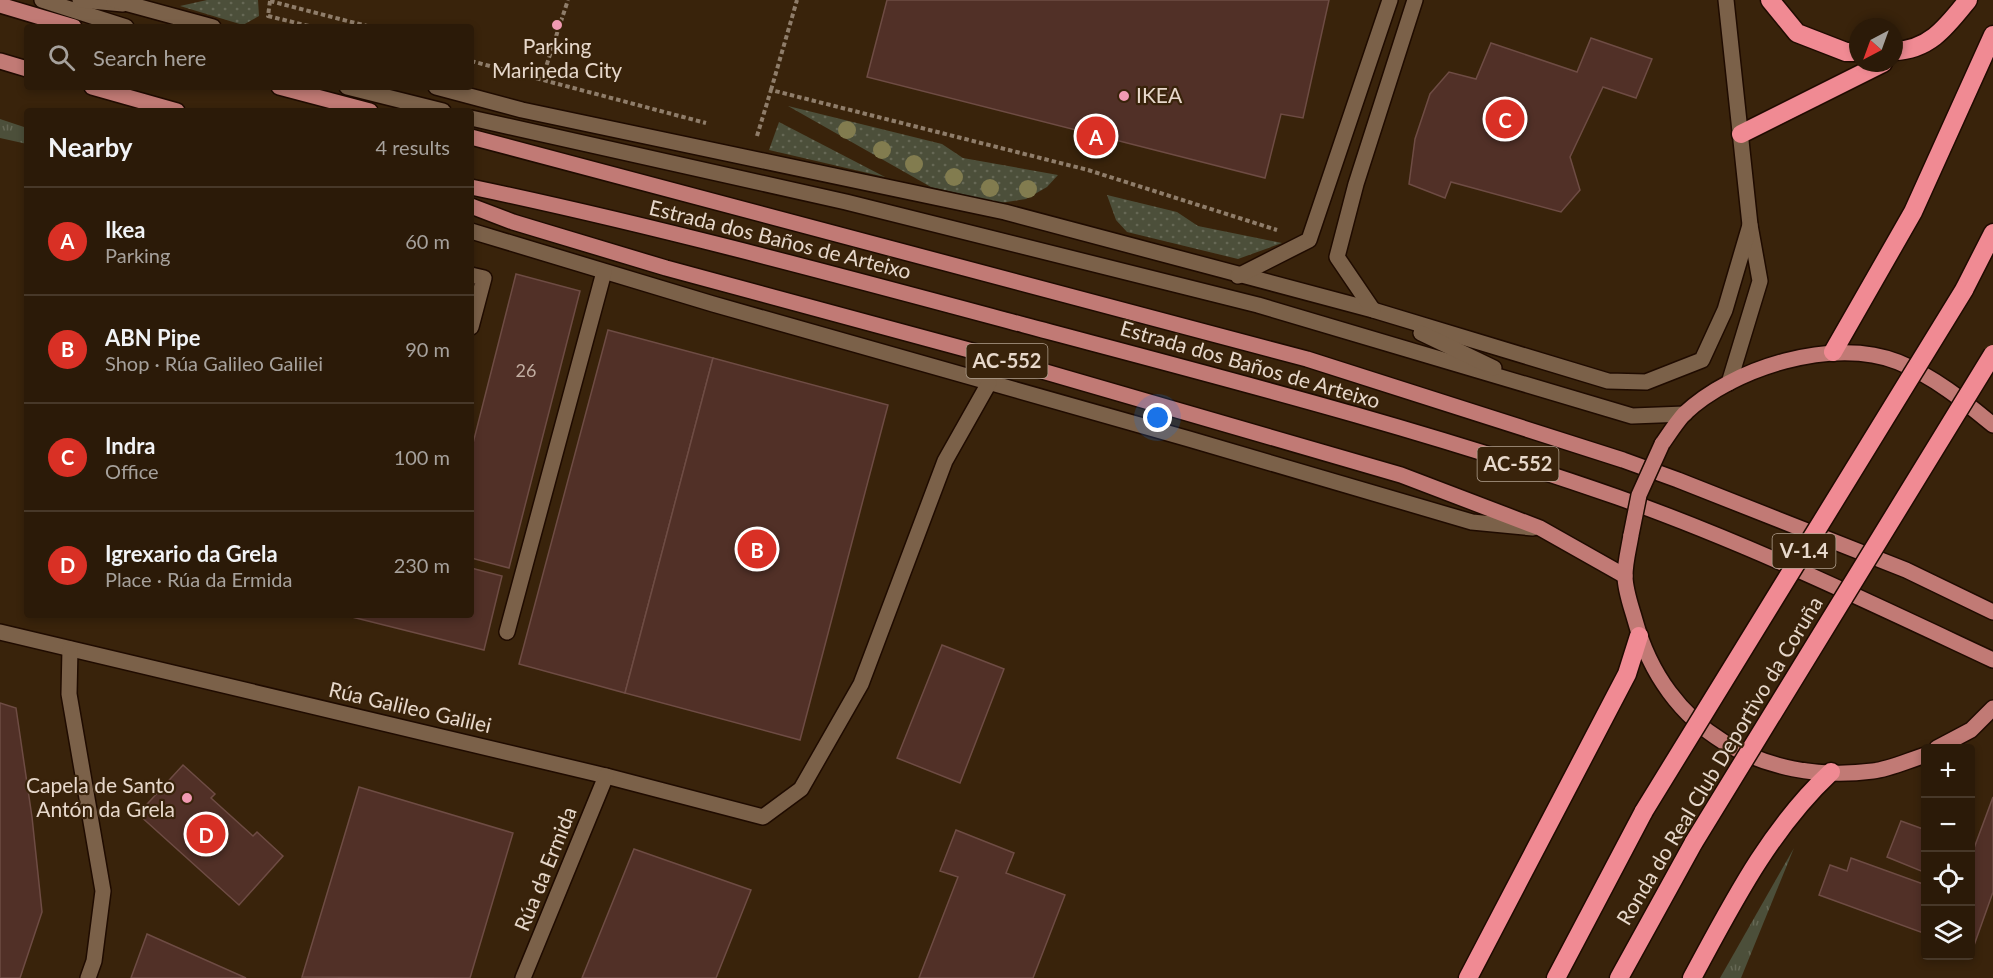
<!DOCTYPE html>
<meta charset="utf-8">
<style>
body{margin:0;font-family:Lato,sans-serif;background:#372716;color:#f1f3f6}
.controls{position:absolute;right:18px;bottom:18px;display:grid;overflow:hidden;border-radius:6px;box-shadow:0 3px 9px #0003}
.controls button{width:54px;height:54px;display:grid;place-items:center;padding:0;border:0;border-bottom:2px solid #473829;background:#2b1a08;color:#f1f3f6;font:30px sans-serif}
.compass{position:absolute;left:1849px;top:18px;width:54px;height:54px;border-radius:50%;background:#2b1a08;box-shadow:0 3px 9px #0003;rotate:221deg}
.you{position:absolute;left:1158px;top:418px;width:21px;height:21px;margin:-15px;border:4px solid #fff;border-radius:50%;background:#1a73e8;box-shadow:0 0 0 9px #1a73e833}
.badge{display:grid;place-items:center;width:39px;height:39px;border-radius:50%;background:#d93025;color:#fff;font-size:20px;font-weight:700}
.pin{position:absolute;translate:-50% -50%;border:3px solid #fff;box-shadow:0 2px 6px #0006}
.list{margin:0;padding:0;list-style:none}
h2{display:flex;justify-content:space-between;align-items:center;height:78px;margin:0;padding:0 24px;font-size:26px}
h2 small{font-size:20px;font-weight:400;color:#a6a19c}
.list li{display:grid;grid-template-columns:39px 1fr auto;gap:18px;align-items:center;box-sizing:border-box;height:108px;padding:0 24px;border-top:2px solid #473829}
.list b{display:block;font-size:22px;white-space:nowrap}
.list p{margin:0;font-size:20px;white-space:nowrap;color:#a6a19c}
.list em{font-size:20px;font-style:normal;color:#a6a19c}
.icon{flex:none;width:33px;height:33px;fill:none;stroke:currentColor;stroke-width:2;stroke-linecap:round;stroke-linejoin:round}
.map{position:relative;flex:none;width:1993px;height:978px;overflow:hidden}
.search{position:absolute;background:#2b1a08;box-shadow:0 3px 9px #0003;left:24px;top:24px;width:450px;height:66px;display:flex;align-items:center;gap:15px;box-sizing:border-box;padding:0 21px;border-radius:6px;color:#a6a19c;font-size:22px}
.panel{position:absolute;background:#2b1a08;box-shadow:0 3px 9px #0003;left:24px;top:108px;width:450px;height:510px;border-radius:6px}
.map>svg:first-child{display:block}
</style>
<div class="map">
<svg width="1993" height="978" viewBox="0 0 1993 978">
<defs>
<pattern id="grass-tufts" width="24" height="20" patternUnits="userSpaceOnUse" patternTransform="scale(1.5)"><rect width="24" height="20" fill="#4c4f3a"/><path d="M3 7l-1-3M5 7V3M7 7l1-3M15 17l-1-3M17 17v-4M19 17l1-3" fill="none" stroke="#666855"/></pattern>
<pattern id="garden-dots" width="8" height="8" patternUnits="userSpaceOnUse" patternTransform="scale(1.5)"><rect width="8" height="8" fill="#4c4f3a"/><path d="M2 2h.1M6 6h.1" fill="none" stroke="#666855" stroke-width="1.8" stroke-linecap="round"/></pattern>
</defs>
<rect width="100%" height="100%" fill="#39230b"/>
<g fill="url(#grass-tufts)">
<path d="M 0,119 L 27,128 L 27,144 L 0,138 Z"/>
<path d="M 1794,848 L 1741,978 L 1720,978 Z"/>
</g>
<g fill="url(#garden-dots)">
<path d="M 207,0 L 258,0 L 259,16 L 243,25 L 180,6 Z"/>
<path d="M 788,106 L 942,144 L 963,158 L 1058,175 L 1047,187 L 1026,199 L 1000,203 L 931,187 Z"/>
<path d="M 779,122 L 885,177 L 769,150 Z"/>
<path d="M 1107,195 L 1177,212 L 1198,226 L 1282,243 L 1238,259 L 1127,232 L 1116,220 Z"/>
</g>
<g fill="#513027" stroke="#6e4c44" stroke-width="1.5">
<path d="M 887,0 L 1329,0 L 1303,118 L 1281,114 L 1265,178 L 867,77 Z"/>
<path d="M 1591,38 L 1652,59 L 1636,98 L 1603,87 L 1570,157 L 1580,190 L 1561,212 L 1451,182 L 1445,198 L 1409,184 L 1415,139 L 1430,94 L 1449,72 L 1476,79 L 1491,43 L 1577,72 Z"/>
<path d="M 516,274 L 580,291 L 509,568 L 471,558 L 471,451 Z"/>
<path d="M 608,330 L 713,358 L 625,693 L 519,664 Z"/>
<path d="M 713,358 L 888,405 L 800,740 L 625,693 Z"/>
<path d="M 471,568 L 502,576 L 484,650 L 344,615 L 471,615 Z"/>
<path d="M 942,645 L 1004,669 L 960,783 L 897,758 Z"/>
<path d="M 0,703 L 16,708 L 32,817 L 42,912 L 20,978 L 0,978 Z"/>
<path d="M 183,765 L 215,794 L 211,798 L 253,836 L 257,832 L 283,856 L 239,905 L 138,814 Z"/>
<path d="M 359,787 L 513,833 L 470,978 L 302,977 Z"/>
<path d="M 1993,797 L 1993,892 L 1972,951 L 1970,859 Z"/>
<path d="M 1901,821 L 1926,830 L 1926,873 L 1887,857 Z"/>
<path d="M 956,830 L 1014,853 L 1006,873 L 1065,895 L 1033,978 L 919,978 L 958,877 L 940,871 Z"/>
<path d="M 634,849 L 751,890 L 716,978 L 582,978 Z"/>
<path d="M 1851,858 L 1926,885 L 1926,934 L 1819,895 L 1830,865 L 1847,871 Z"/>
<path d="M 147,934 L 246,978 L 131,978 Z"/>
</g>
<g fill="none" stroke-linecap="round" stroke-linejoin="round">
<defs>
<g id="minor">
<path d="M 42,0 L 126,27"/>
<path d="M 80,0 L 123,4"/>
<path d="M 114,0 L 213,27"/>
<path d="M 1726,0 L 1750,225 L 1760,281 L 1729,383"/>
<path d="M 347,87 L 443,111"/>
<path d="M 436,87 L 522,110 L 1005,212 L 1373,310 L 1608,381 L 1646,382 L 1702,360 L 1725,310 L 1750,225"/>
<path d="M 471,118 L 846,202 L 1258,305 L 1632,416 L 1685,414"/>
<path d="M 471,231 L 713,304 L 1189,439 L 1472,522 L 1533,528"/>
<path d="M 471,275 L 484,278 L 471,327"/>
<path d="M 1238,276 L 1309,240 L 1390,0"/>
<path d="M 1373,310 L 1337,257 L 1356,184 L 1415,0"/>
<path d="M 1421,333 L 1494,368"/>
<path d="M 0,632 L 606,776 L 763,817 L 801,789 L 861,684 L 945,461 L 989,383"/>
<path d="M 507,632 L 604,272"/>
<path d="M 70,649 L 69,694 L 103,891 L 94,961 L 88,978"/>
<path d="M 523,978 L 606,776"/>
</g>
<g id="major">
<path d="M 0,5 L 74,27"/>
<path d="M 0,61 L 27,69"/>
<path d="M 92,87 L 177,111"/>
<path d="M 279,87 L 370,111"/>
<path d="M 471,137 L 1307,359 L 1623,460 L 1678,480 L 1906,570 L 1993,612"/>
<path d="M 471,187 C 657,226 841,276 1024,325 C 1223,378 1423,429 1617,497 C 1747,543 1869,602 1993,660"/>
<path d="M 471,206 L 513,222 L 666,268 L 980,353 L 1401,475 L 1540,528 L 1625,576"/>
<path d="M 1662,444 C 1669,434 1676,423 1684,414 C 1732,368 1834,336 1898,362 C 1933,376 1964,401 1993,425"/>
<path d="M 1631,535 C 1629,548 1625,562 1625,576 C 1625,590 1631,606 1635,620 C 1665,730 1762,785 1873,771 C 1890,769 1909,760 1926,755"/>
<path d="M 1937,748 L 1971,730 L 1993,708"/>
</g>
<g id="highway">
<path d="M 1770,0 L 1797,33 L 1846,52 L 1858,52"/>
<path d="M 1894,51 C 1930,50 1947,26 1968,0"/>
<path d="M 1741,134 L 1883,63"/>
<path d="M 1964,290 L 1993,233"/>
<path d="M 1833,352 L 1913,212 L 1993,35"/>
<path d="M 1468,978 L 1627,674 L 1639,636"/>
<path d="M 1556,978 L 1644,811"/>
<path d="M 1619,978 L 1694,842"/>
<path d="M 1692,978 C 1732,904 1769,830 1831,772"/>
</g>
</defs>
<use href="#minor" stroke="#1f0b00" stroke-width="18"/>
<use href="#major" stroke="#1f0b00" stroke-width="18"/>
<use href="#highway" stroke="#1f0b00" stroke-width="21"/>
<g stroke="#8f7d6a" stroke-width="4" stroke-dasharray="4.5 3" stroke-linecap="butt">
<path d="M 270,1 L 371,27"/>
<path d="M 270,1 L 268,16 L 313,27"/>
<path d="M 471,61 L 706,123"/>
<path d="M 542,79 L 568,0"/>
<path d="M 771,90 L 797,0"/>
<path d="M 757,136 L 771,90 L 1088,170 L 1277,230"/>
</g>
<use href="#minor" stroke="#7b6149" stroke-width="15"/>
<use href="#major" stroke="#c17a75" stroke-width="15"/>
<use href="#highway" stroke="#f08a93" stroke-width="18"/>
<defs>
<path id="major-bridge" d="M 1631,535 L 1639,495 L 1662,444"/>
<g id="highway-bridge">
<path d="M 1644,811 L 1964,290"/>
<path d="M 1694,842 L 1993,354"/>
</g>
</defs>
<use href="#major-bridge" stroke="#1f0b00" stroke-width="18" stroke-linecap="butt"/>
<use href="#highway-bridge" stroke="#1f0b00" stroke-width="21" stroke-linecap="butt"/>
<use href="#major-bridge" stroke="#c17a75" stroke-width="15"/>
<use href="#highway-bridge" stroke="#f08a93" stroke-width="18"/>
</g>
<g fill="#827c4f">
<circle cx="847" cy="130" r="9"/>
<circle cx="882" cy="150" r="9"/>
<circle cx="914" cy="164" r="9"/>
<circle cx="954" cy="177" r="9"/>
<circle cx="990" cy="188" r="9"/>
<circle cx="1028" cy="189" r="9"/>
</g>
<g fill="#f19ab2" stroke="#39230b" stroke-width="2">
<circle cx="557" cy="25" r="6"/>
<circle cx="1124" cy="96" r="6"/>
<circle cx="187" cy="798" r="6"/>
</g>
<g text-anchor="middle" stroke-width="4.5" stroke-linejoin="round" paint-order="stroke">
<g font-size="18" fill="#c2aea2">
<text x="526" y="377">26</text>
</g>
<g fill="#39230b" stroke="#b3a291" stroke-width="1.5">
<rect x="966.5" y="344" width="81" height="34" rx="4.5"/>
<rect x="1477.5" y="447" width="81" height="34" rx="4.5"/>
<rect x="1772.5" y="534" width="63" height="34" rx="4.5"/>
</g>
<g font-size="20" font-weight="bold" fill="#e7d8cb">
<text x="1007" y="368">AC-552</text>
<text x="1518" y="471">AC-552</text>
<text x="1804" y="558">V-1.4</text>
</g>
<g font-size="21" fill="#e7d8cb" stroke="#39230b">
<text x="557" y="54">Parking<tspan x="557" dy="24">Marineda City</tspan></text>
<text x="1136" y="103" text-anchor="start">IKEA</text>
<text x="175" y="793" text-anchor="end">Capela de Santo<tspan x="175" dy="24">Antón da Grela</tspan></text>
</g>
<g font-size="21" fill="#e7d8cb" stroke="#39230b">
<text transform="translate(780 240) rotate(14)" y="7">Estrada dos Baños de Arteixo</text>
<text transform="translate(1250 365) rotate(16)" y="7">Estrada dos Baños de Arteixo</text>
<text transform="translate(410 708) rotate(13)" y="7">Rúa Galileo Galilei</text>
<text transform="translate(1720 761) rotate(-59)" y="7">Ronda do Real Club Deportivo da Coruña</text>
<text transform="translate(546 869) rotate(-68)" y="7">Rúa da Ermida</text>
</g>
</g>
</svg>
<div class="controls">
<button>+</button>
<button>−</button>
<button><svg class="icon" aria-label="locate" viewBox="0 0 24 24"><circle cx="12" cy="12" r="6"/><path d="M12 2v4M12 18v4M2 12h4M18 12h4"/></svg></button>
<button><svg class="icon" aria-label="layers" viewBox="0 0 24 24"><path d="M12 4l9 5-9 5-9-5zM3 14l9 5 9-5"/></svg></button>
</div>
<svg class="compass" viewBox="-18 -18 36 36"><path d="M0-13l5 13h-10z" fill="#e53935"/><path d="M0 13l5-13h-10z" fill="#a6a19c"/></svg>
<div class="you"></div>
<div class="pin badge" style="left:1096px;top:136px">A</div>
<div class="pin badge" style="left:757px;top:549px">B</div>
<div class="pin badge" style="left:1505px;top:119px">C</div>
<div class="pin badge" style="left:206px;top:834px">D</div>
<div class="search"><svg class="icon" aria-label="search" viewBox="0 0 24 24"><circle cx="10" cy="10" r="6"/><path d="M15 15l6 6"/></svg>Search here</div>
<section class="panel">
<h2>Nearby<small>4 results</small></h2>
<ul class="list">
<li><span class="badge">A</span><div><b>Ikea</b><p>Parking</p></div><em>60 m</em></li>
<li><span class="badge">B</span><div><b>ABN Pipe</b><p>Shop · Rúa Galileo Galilei</p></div><em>90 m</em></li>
<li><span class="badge">C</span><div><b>Indra</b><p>Office</p></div><em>100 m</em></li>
<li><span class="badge">D</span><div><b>Igrexario da Grela</b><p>Place · Rúa da Ermida</p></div><em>230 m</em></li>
</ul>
</section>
</div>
